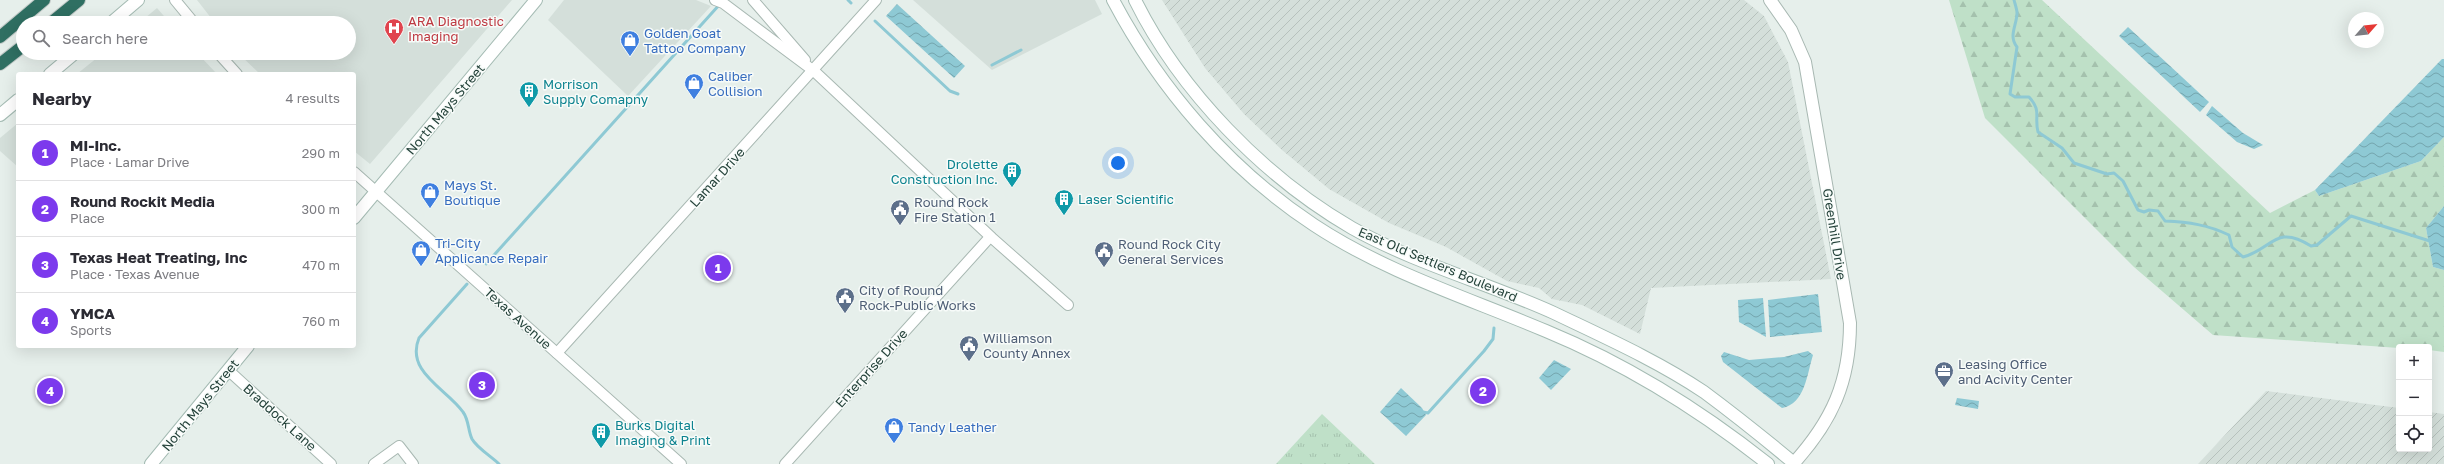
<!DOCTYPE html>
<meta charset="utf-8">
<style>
body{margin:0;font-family:"Golos Text",sans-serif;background:#f7f7f7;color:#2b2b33}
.controls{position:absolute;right:12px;bottom:12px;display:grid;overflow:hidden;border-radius:4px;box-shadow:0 4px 16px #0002}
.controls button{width:36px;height:36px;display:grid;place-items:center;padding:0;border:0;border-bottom:1px solid #e1e1e2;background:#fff;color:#2b2b33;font:20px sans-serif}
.compass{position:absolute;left:2348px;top:12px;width:36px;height:36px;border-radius:50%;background:#fff;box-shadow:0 4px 16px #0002;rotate:62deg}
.you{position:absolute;left:1118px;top:163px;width:14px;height:14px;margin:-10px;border:3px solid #fff;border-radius:50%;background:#1a73e8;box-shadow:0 0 0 6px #1a73e833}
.badge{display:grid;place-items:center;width:26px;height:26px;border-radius:50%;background:#7c3aed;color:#fff;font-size:13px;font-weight:700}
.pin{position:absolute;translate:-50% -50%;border:2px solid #fff;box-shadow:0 1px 4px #0006}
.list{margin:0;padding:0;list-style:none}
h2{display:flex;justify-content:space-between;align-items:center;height:52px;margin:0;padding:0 16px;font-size:17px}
h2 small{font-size:13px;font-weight:400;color:#7c7c81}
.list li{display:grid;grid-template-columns:26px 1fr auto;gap:12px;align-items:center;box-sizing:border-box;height:56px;padding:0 16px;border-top:1px solid #e1e1e2}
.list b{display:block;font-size:15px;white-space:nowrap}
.list p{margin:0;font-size:13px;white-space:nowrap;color:#7c7c81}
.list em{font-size:13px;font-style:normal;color:#7c7c81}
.icon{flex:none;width:22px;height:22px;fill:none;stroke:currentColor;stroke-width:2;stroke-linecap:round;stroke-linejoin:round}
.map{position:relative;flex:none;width:2444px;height:464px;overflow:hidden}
.search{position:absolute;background:#fff;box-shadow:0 4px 16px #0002;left:16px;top:16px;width:340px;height:44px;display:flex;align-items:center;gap:10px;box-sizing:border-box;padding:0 14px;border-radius:22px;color:#7c7c81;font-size:15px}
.panel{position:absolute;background:#fff;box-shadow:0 4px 16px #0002;left:16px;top:72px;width:340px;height:276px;border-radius:4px}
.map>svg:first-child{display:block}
</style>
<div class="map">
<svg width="2444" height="464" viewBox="0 0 2444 464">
<defs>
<pattern id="industrial-furrows" width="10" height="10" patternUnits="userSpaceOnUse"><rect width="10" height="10" fill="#d4dfda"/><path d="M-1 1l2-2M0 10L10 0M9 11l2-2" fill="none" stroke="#b6c1bc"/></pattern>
<pattern id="grass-tufts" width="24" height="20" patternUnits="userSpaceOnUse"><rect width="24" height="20" fill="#bfe0c8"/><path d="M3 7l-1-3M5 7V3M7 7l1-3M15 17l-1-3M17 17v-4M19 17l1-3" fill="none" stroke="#a4c1ad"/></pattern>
<pattern id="forest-firs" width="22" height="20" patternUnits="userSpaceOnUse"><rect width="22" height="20" fill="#bfe0c8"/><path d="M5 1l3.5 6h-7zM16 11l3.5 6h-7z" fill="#a4c1ad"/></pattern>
<pattern id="water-waves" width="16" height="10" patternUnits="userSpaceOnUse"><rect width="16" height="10" fill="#8ec9d4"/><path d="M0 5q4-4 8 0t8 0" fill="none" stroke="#74a5ad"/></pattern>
</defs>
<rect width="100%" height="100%" fill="#e6efeb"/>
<g fill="#d4dfda">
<path d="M 197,0 L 512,0 L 370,164 L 354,151 L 354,74 L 260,74 L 238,53 L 349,53 L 349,23 L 215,23 Z"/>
<path d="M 564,0 L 696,0 L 711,6 L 628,96 L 548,20 Z"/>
<path d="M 913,0 L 1095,0 L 1102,14 L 992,70 Z"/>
<path d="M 157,8 L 170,23 L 139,23 Z"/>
<path d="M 103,53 L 197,53 L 217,74 L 77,74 Z"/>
<path d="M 18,123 L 18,167 L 0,151 L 0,138 Z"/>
</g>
<g fill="url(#industrial-furrows)">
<path d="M 1162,0 L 1744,0 L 1764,16 L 1788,62 L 1831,279 L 1651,288 L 1640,334 L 1582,305 L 1552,299 L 1539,288 L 1507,281 L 1446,247 L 1389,223 L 1329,189 L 1282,150 L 1244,114 L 1205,68 Z"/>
<path d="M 2266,391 L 2399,408 L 2399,449 L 2429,449 L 2429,412 L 2444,414 L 2444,464 L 2198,464 Z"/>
</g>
<path fill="url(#grass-tufts)" d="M 1322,414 L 1375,464 L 1276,464 Z"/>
<path fill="url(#forest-firs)" d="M 1949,0 L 2042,0 L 2270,213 L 2315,190 L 2319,196 L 2421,161 L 2444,137 L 2444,206 L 2426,228 L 2433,267 L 2444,270 L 2444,352 L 2429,350 L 2429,347 L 2399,348 L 2213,335 L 2134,267 L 1985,118 Z"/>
<g fill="url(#water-waves)">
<path d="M 897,4 L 965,66 L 954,78 L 886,16 Z"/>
<path d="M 2128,27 L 2209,102 L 2200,112 L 2119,36 Z"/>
<path d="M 2442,59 L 2444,59 L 2444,137 L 2421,161 L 2319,196 L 2315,190 Z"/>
<path d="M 2212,106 L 2243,133 L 2263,145 L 2254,149 L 2237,142 L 2206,115 Z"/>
<path d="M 2444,206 L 2444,270 L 2433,267 L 2426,228 Z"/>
<path d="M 1818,294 L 1822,332 L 1770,337 L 1768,300 Z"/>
<path d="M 1763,298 L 1766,337 L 1739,322 L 1738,300 Z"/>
<path d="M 1808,351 L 1813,355 C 1807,374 1805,404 1782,408 L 1723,362 L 1721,356 L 1724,352 L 1749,360 L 1784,357 Z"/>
<path d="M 1554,360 L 1571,369 L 1551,390 L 1539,378 Z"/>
<path d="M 1401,388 L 1422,408 L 1426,415 L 1406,436 L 1380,412 Z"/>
<path d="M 1957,398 L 1979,401 L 1978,409 L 1955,405 Z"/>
</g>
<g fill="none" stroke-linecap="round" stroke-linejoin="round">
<g stroke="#8ec9d4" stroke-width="3">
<path d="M 848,0 L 851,3"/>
<path d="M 2014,0 C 2015,4 2017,9 2017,13 C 2017,25 2008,36 2017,47 L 2010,94 L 2015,97 L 2029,97 C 2042,111 2034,116 2038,132 L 2062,148 L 2074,163 L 2107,174 L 2114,173 L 2123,181 L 2138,210 L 2144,212 L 2149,210 L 2158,211 L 2165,221 C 2189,222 2208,225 2229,235 L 2232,247 L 2243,257 C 2272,250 2275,223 2311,246 L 2317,245 L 2351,216 L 2433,242"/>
<path d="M 875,21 L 950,91 L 958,94"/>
<path d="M 992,65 L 1021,50"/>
<path d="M 486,264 L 720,4"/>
<path d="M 467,284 L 419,338 C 405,372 447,389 463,412 C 469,420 468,431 472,439 C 477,448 492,457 499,464"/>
<path d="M 1423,412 L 1428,413 L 1484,351 L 1493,339 L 1494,328"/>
</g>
<defs>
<g id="minor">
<path d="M 175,0 L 194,23"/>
<path d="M 715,0 L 723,3 L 814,71 L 992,238 L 1068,305"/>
<path d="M 753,0 L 805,60"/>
<path d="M 218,53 L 237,74"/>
<path d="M 354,172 L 681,464"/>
<path d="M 557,353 L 876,0"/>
<path d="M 228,370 L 331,464"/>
<path d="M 374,464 L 399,446 L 413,464"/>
<path d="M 785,464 L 990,237"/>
</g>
<path id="tertiary" d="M 1770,0 L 1791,30 L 1805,62 L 1850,323 C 1850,382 1832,421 1793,464"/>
<g id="secondary">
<path d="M 1113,0 C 1160,89 1229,169 1314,225 C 1385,272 1468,298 1546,331 C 1626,364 1700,410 1768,464"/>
<path d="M 1135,0 C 1180,91 1264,177 1352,228 C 1416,264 1488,283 1554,313 C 1604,337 1658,361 1704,392 C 1735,415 1765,439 1795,464"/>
<path d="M 111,23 L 138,0"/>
<path d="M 50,74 L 75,53"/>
<path d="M 0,115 L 18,100"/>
<path d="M 354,218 L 536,0"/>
<path d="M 151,464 L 248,346"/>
</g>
<g id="motorway">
<path d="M 51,23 L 79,0"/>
<path d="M 0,37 L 44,0"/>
<path d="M 0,64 L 23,46"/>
</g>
</defs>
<use href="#minor" stroke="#a8b8b2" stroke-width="12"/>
<use href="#tertiary" stroke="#a8b8b2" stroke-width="14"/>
<use href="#secondary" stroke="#a4bbb3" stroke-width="14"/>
<use href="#motorway" stroke="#c2cac8" stroke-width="14"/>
<use href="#minor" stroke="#fff" stroke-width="10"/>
<use href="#tertiary" stroke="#fff" stroke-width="12"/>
<use href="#secondary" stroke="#fff" stroke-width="12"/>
<use href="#motorway" stroke="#2f6f62" stroke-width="12"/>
</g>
<defs>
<symbol id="hospital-pin" viewBox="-11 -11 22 30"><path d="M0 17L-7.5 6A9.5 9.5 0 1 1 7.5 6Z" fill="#e0444e" stroke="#f7fbf9"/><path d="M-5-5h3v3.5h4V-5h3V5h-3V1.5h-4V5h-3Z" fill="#fff"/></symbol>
<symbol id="shop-pin" viewBox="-11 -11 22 30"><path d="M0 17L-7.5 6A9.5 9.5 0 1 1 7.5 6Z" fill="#3f7fe0" stroke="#f7fbf9"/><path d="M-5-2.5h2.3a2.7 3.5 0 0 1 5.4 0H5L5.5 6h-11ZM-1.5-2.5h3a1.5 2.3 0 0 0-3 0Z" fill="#fff"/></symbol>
<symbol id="building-pin" viewBox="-11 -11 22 30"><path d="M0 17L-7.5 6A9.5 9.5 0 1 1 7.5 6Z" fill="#0f9aa8" stroke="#f7fbf9"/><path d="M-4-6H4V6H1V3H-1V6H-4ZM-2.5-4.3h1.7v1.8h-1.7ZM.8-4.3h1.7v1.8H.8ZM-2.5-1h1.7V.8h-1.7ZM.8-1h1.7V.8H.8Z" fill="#fff"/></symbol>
<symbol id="civic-pin" viewBox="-11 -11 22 30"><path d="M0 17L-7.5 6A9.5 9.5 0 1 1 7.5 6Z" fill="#5c6f8a" stroke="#f7fbf9"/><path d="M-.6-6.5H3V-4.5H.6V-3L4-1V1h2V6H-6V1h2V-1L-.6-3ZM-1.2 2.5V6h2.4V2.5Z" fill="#fff"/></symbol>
<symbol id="office-pin" viewBox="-11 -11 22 30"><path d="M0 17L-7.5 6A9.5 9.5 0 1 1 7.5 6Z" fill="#5c6f8a" stroke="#f7fbf9"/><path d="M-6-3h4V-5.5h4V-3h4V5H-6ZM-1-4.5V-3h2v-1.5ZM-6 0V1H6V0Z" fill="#fff"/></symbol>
</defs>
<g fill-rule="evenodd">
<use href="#hospital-pin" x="383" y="17" width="22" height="30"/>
<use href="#shop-pin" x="619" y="29" width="22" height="30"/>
<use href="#shop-pin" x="683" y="72" width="22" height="30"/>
<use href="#building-pin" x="518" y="80" width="22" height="30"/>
<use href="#building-pin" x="1001" y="160" width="22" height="30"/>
<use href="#shop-pin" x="419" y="181" width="22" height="30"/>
<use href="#building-pin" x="1053" y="188" width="22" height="30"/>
<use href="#civic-pin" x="889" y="198" width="22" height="30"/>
<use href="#shop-pin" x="410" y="239" width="22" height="30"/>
<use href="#civic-pin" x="1093" y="240" width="22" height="30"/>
<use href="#civic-pin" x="834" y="286" width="22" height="30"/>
<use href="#civic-pin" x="958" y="334" width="22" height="30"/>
<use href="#office-pin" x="1933" y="360" width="22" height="30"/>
<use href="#shop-pin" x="883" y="416" width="22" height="30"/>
<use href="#building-pin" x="590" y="421" width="22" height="30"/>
</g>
<g text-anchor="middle" stroke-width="3" stroke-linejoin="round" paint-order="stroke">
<g font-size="13" fill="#be3a42" stroke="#f7fbf9" text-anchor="start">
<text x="408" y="26">ARA Diagnostic<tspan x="408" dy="15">Imaging</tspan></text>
</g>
<g font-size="13" fill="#366cbe" stroke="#f7fbf9" text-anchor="start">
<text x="644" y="38">Golden Goat<tspan x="644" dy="15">Tattoo Company</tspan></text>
<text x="708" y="81">Caliber<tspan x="708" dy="15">Collision</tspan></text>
<text x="444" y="190">Mays St.<tspan x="444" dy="15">Boutique</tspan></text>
<text x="435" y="248">Tri-City<tspan x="435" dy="15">Applicance Repair</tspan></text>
<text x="908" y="432">Tandy Leather</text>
</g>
<g font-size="13" fill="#0d838f" stroke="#f7fbf9" text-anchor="start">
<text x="543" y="89">Morrison<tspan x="543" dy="15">Supply Comapny</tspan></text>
<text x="998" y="169" text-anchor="end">Drolette<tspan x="998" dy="15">Construction Inc.</tspan></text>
<text x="1078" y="204">Laser Scientific</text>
<text x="615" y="430">Burks Digital<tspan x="615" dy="15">Imaging &amp; Print</tspan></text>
</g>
<g font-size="13" fill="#24423a" stroke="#f7fbf9">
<text transform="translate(445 109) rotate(-50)" y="5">North Mays Street</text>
<text transform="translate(717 177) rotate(-48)" y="5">Lamar Drive</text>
<text transform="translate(1835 234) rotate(81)" y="5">Greenhill Drive</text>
<text transform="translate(1438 264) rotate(23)" y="5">East Old Settlers Boulevard</text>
<text transform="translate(518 318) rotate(42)" y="5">Texas Avenue</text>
<text transform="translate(871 368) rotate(-48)" y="5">Enterprise Drive</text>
<text transform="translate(200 405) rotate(-51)" y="5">North Mays Street</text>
<text transform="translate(280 417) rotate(42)" y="5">Braddock Lane</text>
</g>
<g font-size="13" fill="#4e5e75" stroke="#f7fbf9" text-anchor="start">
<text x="914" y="207">Round Rock<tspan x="914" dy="15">Fire Station 1</tspan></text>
<text x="1118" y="249">Round Rock City<tspan x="1118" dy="15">General Services</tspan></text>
<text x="859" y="295">City of Round<tspan x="859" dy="15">Rock-Public Works</tspan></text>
<text x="983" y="343">Williamson<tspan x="983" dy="15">County Annex</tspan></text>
<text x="1958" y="369">Leasing Office<tspan x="1958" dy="15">and Acivity Center</tspan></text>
</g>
</g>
</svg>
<div class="controls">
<button>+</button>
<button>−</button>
<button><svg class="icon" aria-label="locate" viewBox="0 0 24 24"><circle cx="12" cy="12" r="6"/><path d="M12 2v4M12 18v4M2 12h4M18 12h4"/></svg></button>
</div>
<svg class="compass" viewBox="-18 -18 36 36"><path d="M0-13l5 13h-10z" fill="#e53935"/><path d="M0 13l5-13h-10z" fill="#7c7c81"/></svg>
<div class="you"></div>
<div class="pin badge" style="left:718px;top:268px">1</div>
<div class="pin badge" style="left:1483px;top:391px">2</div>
<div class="pin badge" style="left:482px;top:385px">3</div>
<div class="pin badge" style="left:50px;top:391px">4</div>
<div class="search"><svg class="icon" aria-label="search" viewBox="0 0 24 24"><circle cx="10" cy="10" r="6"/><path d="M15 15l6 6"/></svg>Search here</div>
<section class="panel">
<h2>Nearby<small>4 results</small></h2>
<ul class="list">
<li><span class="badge">1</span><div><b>MI-Inc.</b><p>Place · Lamar Drive</p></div><em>290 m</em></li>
<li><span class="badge">2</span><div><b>Round Rockit Media</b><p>Place</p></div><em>300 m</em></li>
<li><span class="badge">3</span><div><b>Texas Heat Treating, Inc</b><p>Place · Texas Avenue</p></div><em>470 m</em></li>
<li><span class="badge">4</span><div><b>YMCA</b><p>Sports</p></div><em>760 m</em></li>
</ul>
</section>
</div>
